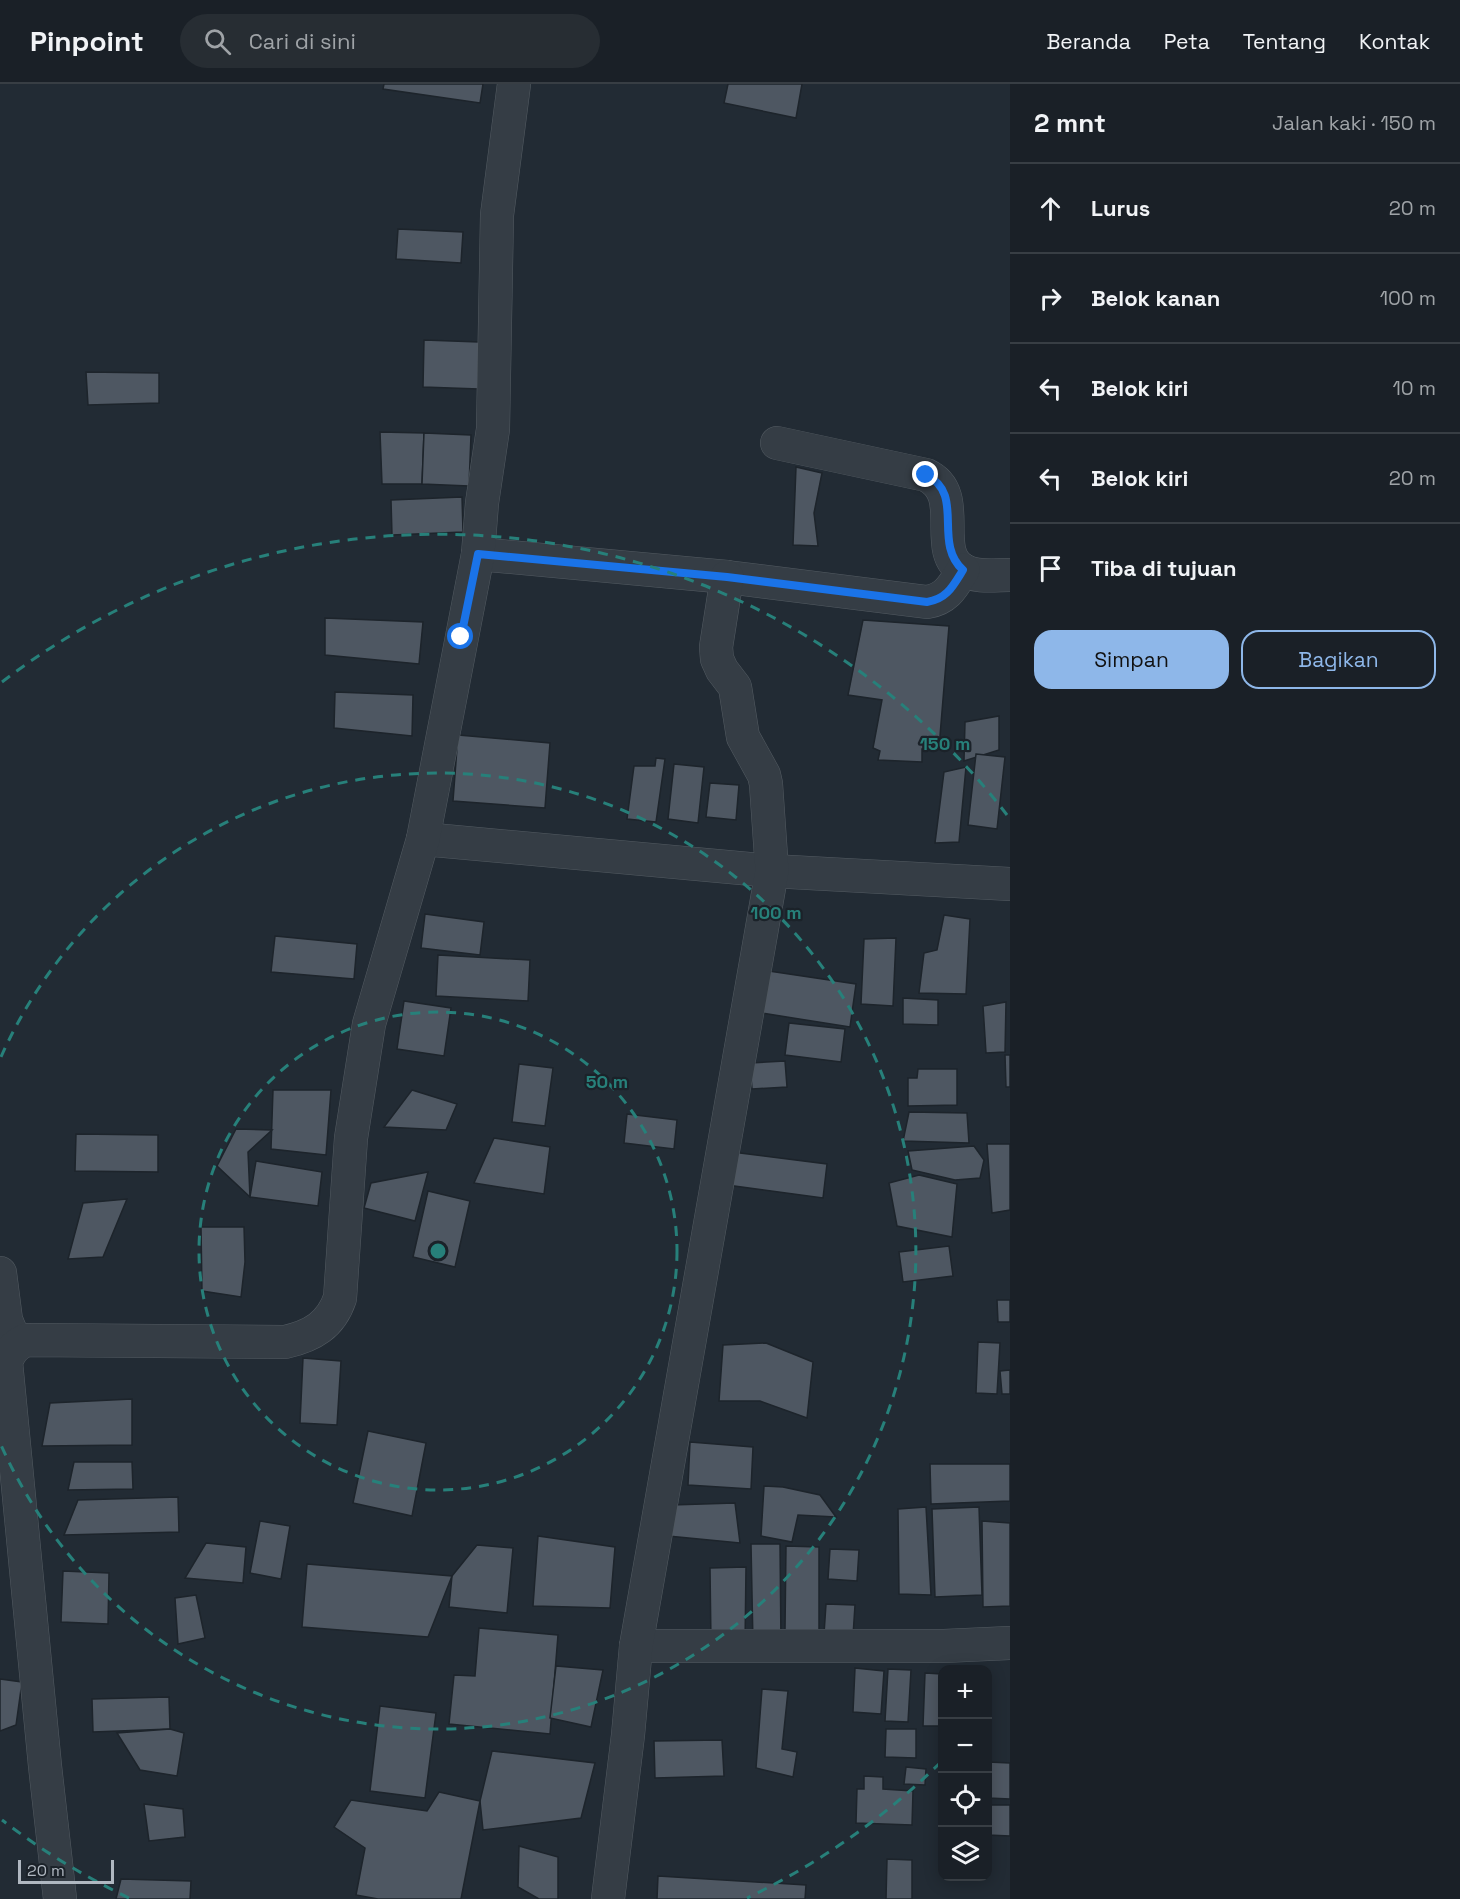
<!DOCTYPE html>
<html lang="id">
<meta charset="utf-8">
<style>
body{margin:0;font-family:"Space Grotesk",sans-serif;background:#272d33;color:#f1f3f6}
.controls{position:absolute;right:18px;bottom:18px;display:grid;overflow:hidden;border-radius:12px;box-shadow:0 3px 15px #0003}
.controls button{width:54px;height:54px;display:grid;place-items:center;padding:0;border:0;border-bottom:2px solid #383e44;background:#1a2027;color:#f1f3f6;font:30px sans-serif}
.scale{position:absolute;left:18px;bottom:15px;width:96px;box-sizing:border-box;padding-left:6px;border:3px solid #b0b8c1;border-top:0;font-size:16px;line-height:21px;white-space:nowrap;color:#b0b8c1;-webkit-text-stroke:4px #1b2229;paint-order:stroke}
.stop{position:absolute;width:18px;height:18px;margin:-14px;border:4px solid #1a73e8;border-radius:50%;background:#fff}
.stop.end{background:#1a73e8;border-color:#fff;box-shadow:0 2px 6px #0008}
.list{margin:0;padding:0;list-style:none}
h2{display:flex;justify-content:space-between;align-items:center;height:78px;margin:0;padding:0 24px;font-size:26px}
h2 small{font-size:20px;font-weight:400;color:#9fa3a7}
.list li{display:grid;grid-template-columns:39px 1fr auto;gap:18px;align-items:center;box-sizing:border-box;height:90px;padding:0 24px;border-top:2px solid #383e44}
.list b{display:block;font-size:22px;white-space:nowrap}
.list em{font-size:20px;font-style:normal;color:#9fa3a7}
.actions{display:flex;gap:12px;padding:18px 24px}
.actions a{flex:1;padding:14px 0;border:2px solid #8eb7e9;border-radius:18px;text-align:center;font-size:21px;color:#8eb7e9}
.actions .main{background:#8eb7e9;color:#111}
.icon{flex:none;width:33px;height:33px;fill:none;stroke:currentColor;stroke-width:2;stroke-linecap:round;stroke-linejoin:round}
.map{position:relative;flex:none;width:1010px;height:1815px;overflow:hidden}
header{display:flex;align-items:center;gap:36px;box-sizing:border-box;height:84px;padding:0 30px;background:#1a2027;border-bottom:2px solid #383e44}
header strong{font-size:28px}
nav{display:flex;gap:33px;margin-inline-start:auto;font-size:21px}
.search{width:420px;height:54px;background:#272d33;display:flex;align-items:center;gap:15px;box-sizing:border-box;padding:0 21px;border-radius:33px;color:#9fa3a7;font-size:22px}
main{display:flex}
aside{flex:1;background:#1a2027}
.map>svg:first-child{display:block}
</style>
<header>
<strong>Pinpoint</strong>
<div class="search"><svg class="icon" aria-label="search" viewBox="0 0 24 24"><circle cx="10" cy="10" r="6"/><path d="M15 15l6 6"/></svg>Cari di sini</div>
<nav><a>Beranda</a><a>Peta</a><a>Tentang</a><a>Kontak</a></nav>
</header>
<main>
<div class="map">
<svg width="1010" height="1815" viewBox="0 0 1010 1815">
<rect width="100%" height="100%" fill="#222b34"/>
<g fill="#4e5762" stroke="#1d242b" stroke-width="1.5">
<path d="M 384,0 L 483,0 L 480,19 L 383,5 Z"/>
<path d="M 728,0 L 802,0 L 796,34 L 724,19 Z"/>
<path d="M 398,145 L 463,148 L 461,179 L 396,175 Z"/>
<path d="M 424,256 L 479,258 L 479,305 L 423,303 Z"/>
<path d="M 86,288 L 159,289 L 159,319 L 88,321 Z"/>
<path d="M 380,348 L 424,349 L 422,400 L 382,400 Z"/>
<path d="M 424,349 L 471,351 L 469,402 L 422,400 Z"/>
<path d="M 796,383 L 822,389 L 814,429 L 818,462 L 793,461 Z"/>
<path d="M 462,413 L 463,448 L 392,451 L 391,416 Z"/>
<path d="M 325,534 L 423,538 L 419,580 L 325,571 Z"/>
<path d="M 863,536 L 949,542 L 939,664 L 922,665 L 922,678 L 878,676 L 880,667 L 873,664 L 882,616 L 848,611 Z"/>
<path d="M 335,608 L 413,611 L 412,652 L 334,644 Z"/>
<path d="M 999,632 L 999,666 L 964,677 L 965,638 Z"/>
<path d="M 458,651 L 550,659 L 545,724 L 453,717 Z"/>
<path d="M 976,670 L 1005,673 L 997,745 L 968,741 Z"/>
<path d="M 656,674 L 665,675 L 656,738 L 627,735 L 634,682 L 655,682 Z"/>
<path d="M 674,680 L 704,683 L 698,739 L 668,735 Z"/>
<path d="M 966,683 L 959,758 L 935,759 L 944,688 Z"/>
<path d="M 710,699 L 739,701 L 736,736 L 706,733 Z"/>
<path d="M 425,830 L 484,838 L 480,871 L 421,864 Z"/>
<path d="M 944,831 L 970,835 L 966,910 L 919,909 L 924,869 L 937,866 Z"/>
<path d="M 275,852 L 357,860 L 354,895 L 271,888 Z"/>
<path d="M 896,854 L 893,922 L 861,920 L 864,855 Z"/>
<path d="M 438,871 L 530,876 L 528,917 L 436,912 Z"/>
<path d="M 762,886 L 856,900 L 850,943 L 755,928 Z"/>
<path d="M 903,914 L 938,916 L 938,941 L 903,940 Z"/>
<path d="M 404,917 L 451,924 L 444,972 L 397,965 Z"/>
<path d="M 1006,918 L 1005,968 L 986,969 L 983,922 Z"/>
<path d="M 789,939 L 845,945 L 841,978 L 785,971 Z"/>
<path d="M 1005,971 L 1010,971 L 1010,1003 L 1006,1003 Z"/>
<path d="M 785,977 L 787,1003 L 752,1005 L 750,979 Z"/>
<path d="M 519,980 L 553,984 L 545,1042 L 512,1038 Z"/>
<path d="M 918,985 L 957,985 L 957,1021 L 908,1022 L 908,994 L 917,994 Z"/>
<path d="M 273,1006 L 331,1006 L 326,1071 L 271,1065 Z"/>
<path d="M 412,1006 L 457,1020 L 446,1046 L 384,1043 Z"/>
<path d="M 909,1028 L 967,1029 L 969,1059 L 903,1057 Z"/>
<path d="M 627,1030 L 677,1036 L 674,1065 L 624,1059 Z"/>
<path d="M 236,1045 L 272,1046 L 248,1068 L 250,1113 L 217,1082 Z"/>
<path d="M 76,1050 L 158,1051 L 158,1088 L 75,1087 Z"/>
<path d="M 494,1054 L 550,1063 L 544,1110 L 474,1099 Z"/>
<path d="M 987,1060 L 1010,1060 L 1010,1126 L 992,1129 Z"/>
<path d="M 974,1062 L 984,1076 L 980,1094 L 955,1096 L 912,1086 L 908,1067 Z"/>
<path d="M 732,1068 L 827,1080 L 823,1114 L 727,1101 Z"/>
<path d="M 256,1077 L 322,1088 L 318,1122 L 250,1113 Z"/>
<path d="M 428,1088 L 415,1137 L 364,1124 L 371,1099 Z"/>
<path d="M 919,1091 L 957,1100 L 952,1153 L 897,1142 L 889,1099 Z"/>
<path d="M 428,1107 L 470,1117 L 455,1183 L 413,1173 Z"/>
<path d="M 127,1115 L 103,1173 L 68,1175 L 83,1119 Z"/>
<path d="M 201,1143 L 244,1143 L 245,1178 L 241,1213 L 202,1207 Z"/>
<path d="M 949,1162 L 953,1192 L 903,1198 L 899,1168 Z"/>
<path d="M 997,1216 L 1010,1216 L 1010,1238 L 998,1238 Z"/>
<path d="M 978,1258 L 1000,1259 L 997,1310 L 976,1309 Z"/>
<path d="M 766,1259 L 813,1278 L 807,1334 L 760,1317 L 719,1317 L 723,1261 Z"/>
<path d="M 303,1274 L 341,1277 L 337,1341 L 300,1339 Z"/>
<path d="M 1010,1286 L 1010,1310 L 1002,1310 L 1000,1287 Z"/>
<path d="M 132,1315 L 132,1361 L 42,1362 L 50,1319 Z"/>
<path d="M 368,1347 L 426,1359 L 412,1432 L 353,1419 Z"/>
<path d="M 690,1358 L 753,1363 L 751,1405 L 688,1401 Z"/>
<path d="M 74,1378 L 132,1378 L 133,1405 L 68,1406 Z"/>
<path d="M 930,1380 L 1010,1380 L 1010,1417 L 931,1420 Z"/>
<path d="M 764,1402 L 783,1403 L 820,1411 L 836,1433 L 798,1431 L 792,1458 L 761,1452 Z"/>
<path d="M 178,1413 L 179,1448 L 64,1451 L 78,1416 Z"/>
<path d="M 735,1419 L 740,1459 L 668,1452 L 671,1421 Z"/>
<path d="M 926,1423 L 931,1511 L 899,1510 L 898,1425 Z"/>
<path d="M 979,1423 L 982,1511 L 935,1513 L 932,1425 Z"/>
<path d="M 260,1437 L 290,1442 L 281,1495 L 250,1489 Z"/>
<path d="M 982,1437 L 1010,1439 L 1010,1522 L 983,1523 Z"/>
<path d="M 538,1452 L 615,1463 L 610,1524 L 533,1522 Z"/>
<path d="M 206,1459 L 246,1463 L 243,1499 L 185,1494 Z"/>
<path d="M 751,1460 L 780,1460 L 781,1560 L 753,1560 Z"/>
<path d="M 477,1461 L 513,1464 L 507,1529 L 449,1523 L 452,1492 Z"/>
<path d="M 786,1462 L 819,1463 L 819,1546 L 785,1546 Z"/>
<path d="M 830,1465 L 859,1466 L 857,1497 L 828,1495 Z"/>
<path d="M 307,1480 L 452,1492 L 428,1553 L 302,1543 Z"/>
<path d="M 746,1483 L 745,1561 L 711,1559 L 710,1484 Z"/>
<path d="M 63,1487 L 109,1489 L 108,1540 L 61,1538 Z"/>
<path d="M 196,1511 L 205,1554 L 178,1560 L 175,1514 Z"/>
<path d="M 826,1520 L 855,1521 L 853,1552 L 824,1550 Z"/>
<path d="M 479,1544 L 558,1551 L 550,1650 L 449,1640 L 454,1591 L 475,1592 Z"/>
<path d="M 556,1582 L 603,1586 L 591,1643 L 550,1634 Z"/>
<path d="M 855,1584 L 884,1587 L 881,1630 L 853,1628 Z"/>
<path d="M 888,1585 L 911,1586 L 908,1638 L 885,1637 Z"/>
<path d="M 925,1589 L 942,1590 L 942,1642 L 923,1642 Z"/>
<path d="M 0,1595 L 22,1598 L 16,1641 L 0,1647 Z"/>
<path d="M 762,1605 L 788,1607 L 782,1665 L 797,1668 L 793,1693 L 756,1684 Z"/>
<path d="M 169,1613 L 170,1645 L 93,1648 L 92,1615 Z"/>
<path d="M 380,1622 L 436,1629 L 425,1714 L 370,1707 Z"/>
<path d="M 170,1645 L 184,1649 L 177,1692 L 140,1686 L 117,1649 Z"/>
<path d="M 886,1645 L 916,1645 L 916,1674 L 885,1673 Z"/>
<path d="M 722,1656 L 724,1692 L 655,1694 L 654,1657 Z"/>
<path d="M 492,1667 L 595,1679 L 581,1734 L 483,1746 L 480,1717 Z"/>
<path d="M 988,1678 L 1010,1679 L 1010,1715 L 988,1714 Z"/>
<path d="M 906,1683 L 926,1685 L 925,1701 L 904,1700 Z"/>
<path d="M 864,1692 L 883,1693 L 883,1705 L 913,1707 L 912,1741 L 856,1739 L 857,1705 L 864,1705 Z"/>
<path d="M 439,1708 L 480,1717 L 461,1815 L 378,1815 L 356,1811 L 365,1764 L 334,1743 L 351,1716 L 427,1727 Z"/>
<path d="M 144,1720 L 183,1725 L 185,1753 L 149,1757 Z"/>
<path d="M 988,1721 L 1010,1721 L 1010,1752 L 988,1751 Z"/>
<path d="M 519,1762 L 558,1773 L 558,1815 L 539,1815 L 518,1803 Z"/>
<path d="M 887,1775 L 912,1776 L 912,1815 L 886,1815 Z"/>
<path d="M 658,1792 L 806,1801 L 805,1815 L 657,1815 Z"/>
<path d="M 121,1795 L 191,1797 L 190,1815 L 116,1815 Z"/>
</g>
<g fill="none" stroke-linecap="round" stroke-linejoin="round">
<defs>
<g id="minor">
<path d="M 777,359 L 926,391 C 967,410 930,467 963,486 C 976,494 995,491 1010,491"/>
<path d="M 478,470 L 727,493 L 927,518 C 947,515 953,502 963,486"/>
<path d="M 423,755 L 772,787 L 1010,800"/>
<path d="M 0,1189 L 6,1236 L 16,1260"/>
<path d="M 636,1562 L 944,1562 L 1010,1559"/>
<path d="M 60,1815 L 45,1682 L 6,1278 C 10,1267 15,1261 26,1256 L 285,1258 C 312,1252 331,1241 340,1214 L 351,1054 L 369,940 L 423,755 L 478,470 L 482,419 L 493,345 L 497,131 L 514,0"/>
<path d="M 608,1815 L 628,1651 L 636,1562 L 772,787 L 766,700 L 764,691 L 743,653 L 735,603 L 722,586 L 717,575 L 716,563 L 727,493"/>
</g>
</defs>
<use href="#minor" stroke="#535b62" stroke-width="34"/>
<use href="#minor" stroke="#353d45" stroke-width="33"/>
</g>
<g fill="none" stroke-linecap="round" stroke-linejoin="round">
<path stroke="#1a73e8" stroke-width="8" d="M 461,553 L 478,470 L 727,493 L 927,518 C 947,515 953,502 963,486 C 932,458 966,410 926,391"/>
</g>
<g fill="none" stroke="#27807a" stroke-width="3" stroke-dasharray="10 8">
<circle cx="438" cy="1167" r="239"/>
<path d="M1 973A478 478 0 1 1 1 1361"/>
<path d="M941 1678A717 717 0 0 1 747 1814M129 1814A717 717 0 0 1 2 1736M2 598A717 717 0 0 1 1007 731"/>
</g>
<circle cx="438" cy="1167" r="9" fill="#27807a" stroke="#1b2229" stroke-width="3"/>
<g font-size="18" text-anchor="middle" font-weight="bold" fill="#27807a" stroke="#1b2229" stroke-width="4.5" stroke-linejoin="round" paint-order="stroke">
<text x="945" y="666">150 m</text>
<text x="776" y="835">100 m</text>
<text x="607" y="1004">50 m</text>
</g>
</svg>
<div class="controls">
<button>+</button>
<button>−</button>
<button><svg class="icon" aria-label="locate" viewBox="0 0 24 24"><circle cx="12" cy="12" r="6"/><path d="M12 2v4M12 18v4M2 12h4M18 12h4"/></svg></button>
<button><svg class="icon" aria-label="layers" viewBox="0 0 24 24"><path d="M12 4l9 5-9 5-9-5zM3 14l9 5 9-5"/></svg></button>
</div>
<div class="scale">20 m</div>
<div class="stop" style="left:461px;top:553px"></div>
<div class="stop end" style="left:926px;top:391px"></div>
</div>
<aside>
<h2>2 mnt<small>Jalan kaki · 150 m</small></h2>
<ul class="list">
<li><svg class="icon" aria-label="ahead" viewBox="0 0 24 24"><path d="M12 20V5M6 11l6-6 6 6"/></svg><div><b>Lurus</b></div><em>20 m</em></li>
<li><svg class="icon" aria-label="right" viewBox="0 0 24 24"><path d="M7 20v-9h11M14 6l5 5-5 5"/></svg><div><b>Belok kanan</b></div><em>100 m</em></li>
<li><svg class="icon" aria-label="left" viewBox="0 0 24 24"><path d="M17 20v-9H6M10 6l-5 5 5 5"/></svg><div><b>Belok kiri</b></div><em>10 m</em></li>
<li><svg class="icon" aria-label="left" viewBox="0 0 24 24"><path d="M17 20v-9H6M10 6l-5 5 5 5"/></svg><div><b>Belok kiri</b></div><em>20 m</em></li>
<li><svg class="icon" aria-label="arrive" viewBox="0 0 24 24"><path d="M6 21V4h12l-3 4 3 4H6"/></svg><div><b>Tiba di tujuan</b></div></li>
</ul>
<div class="actions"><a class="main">Simpan</a><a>Bagikan</a></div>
</aside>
</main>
